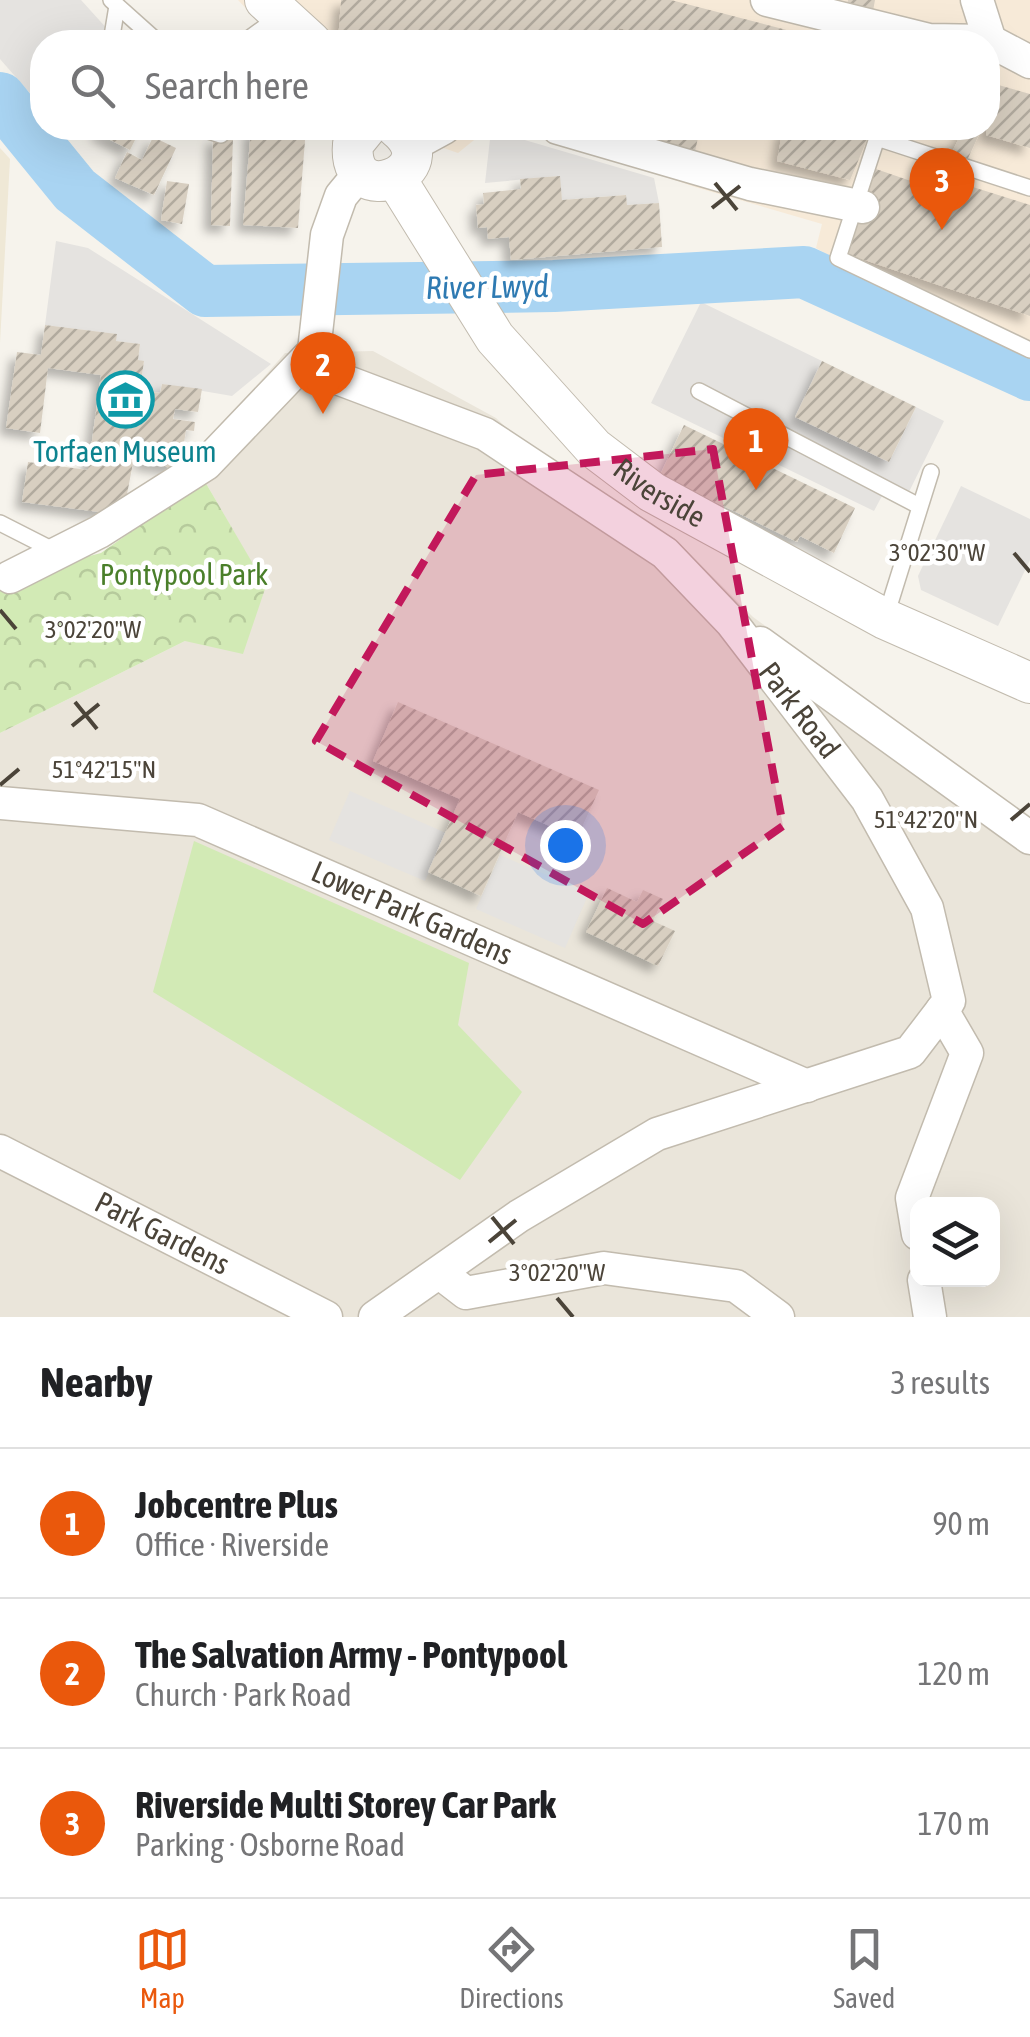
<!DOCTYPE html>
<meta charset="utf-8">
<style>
body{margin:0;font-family:"Asap Condensed",sans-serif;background:#f2f2f2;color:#202124}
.controls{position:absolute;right:30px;bottom:30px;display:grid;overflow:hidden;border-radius:20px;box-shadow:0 10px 40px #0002}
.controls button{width:90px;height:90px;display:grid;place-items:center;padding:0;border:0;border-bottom:2px solid #e0e0e0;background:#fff;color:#202124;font:50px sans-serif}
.you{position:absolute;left:565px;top:845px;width:35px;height:35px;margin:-25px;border:8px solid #fff;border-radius:50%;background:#1a73e8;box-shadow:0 0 0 15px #1a73e833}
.badge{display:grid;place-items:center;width:65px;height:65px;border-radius:50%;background:#ea580c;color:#fff;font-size:32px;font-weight:700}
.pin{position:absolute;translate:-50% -82px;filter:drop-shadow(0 2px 5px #0008)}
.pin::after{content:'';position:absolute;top:52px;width:35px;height:30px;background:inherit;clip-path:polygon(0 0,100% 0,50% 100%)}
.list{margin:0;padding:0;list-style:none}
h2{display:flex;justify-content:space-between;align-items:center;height:130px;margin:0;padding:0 40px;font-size:42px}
h2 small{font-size:32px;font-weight:400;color:#757577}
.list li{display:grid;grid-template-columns:65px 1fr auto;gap:30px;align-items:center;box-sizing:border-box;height:150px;padding:0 40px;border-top:2px solid #e0e0e0}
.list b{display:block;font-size:38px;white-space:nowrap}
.list p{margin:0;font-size:32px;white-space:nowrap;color:#757577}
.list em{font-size:32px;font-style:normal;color:#757577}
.icon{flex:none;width:55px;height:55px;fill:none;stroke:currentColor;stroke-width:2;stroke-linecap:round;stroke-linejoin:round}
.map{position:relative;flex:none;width:1030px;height:1317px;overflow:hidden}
.search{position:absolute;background:#fff;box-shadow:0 10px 40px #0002;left:30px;right:30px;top:30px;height:110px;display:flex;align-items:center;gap:25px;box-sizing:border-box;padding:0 35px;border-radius:40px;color:#757577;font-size:38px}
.sheet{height:580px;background:#fff}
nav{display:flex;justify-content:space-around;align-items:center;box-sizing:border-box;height:140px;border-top:2px solid #e0e0e0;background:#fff;font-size:28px;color:#757577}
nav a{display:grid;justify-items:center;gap:5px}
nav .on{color:#ea580c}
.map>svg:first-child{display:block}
</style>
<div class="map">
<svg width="1030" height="1317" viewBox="0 0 1030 1317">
<defs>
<pattern id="park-crowns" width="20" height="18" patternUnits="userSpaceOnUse" patternTransform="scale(2.5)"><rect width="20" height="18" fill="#d2eab5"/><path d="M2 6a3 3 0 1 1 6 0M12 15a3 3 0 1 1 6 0" fill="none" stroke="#b6ca9c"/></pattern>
<pattern id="building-hatch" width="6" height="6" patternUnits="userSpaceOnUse" patternTransform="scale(2.5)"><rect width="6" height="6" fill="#d8cfc1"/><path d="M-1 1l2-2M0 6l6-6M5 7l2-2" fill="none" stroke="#b1aa9e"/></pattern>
<filter id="shadow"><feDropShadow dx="-7" dy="7" stdDeviation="5" flood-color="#0004"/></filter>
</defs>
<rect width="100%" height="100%" fill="#f6f3ec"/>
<path fill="#eae5da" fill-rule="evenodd" d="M 373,351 L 496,418 L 539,458 L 675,539 L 753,617 L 1030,816 L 1030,1317 L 0,1317 L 0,733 L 185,641 L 265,586 L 192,459 L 285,353 ZM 918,1204 L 992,1204 L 992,1280 L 918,1280 Z"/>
<path fill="#f7ead8" d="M 238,0 L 1030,0 L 1030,368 L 816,248 L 822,224 L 695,187 L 549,136 L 484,132 L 458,153 L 385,128 L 988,128 L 988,42 L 278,42 Z"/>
<path fill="#efe8d6" d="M 0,148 L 10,159 L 0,343 Z"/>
<path fill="url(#park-crowns)" d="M 204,480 L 266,586 L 243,654 L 185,641 L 0,733 L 0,579 L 101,553 Z"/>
<path fill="#d2eab5" d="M 194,841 L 469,963 L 458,1025 L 522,1092 L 460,1180 L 153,992 Z"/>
<g fill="#e5e3e0">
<path d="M 0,0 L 81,0 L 119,42 L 42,42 L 42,107 L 0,59 Z"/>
<path d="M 518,138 L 654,178 L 659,203 L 627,205 L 625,195 L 562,200 L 559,176 L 485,183 L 490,139 Z"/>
<path d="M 56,241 L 88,248 L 271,364 L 232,396 L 162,384 L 160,393 L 140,390 L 144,362 L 138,360 L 140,344 L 116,341 L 116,334 L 45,325 Z"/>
<path d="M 701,302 L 822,361 L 795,417 L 889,462 L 916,407 L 944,421 L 903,504 L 883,494 L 874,511 L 651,403 Z"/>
<path d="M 961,486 L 1030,519 L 1030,560 L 998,626 L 921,590 L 918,576 Z"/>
<path d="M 350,791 L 446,833 L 425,881 L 329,840 Z"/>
<path d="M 500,855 L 589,893 L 565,948 L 476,909 Z"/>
</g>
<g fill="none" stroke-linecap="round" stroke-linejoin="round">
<path stroke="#a9d4f2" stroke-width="52" d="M 0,98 L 75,190 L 205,291 L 554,286 L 804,272 L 1030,375"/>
</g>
<g fill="url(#building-hatch)" filter="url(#shadow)">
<path d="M 341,0 L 671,0 L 829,41 L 661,42 L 662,39 L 619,28 L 618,42 L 479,42 L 479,37 L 419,34 L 418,42 L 338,42 Z"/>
<path d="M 848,0 L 875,0 L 873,11 L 847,5 Z"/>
<path d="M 988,82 L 1030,94 L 1030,148 L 986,135 Z"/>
<path d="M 100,128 L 141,128 L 130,150 L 97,133 Z"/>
<path d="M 251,128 L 306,128 L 298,228 L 243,225 Z"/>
<path d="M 622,128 L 700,128 L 693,161 L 620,140 Z"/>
<path d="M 783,128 L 872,128 L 850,180 L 777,161 Z"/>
<path d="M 964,128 L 982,128 L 957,182 L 1030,205 L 1030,316 L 847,254 L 876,169 L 934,189 Z"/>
<path d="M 153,137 L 176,148 L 154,195 L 115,178 L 127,152 L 142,160 Z"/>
<path d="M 213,137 L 233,138 L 230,226 L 211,225 Z"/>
<path d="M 560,176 L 562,200 L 626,195 L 627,205 L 659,203 L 662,247 L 511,260 L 509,237 L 488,239 L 487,227 L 478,228 L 476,205 L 484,204 L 483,193 L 521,189 L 520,179 Z"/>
<path d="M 167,181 L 189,184 L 182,224 L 161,220 Z"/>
<path d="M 45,325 L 117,334 L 116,341 L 140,344 L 138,360 L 144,361 L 140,390 L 160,393 L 162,384 L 202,389 L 198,412 L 175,409 L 173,419 L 195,422 L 194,431 L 186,430 L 180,469 L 140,463 L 144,438 L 138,437 L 123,515 L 22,502 L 28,462 L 88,470 L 101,375 L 48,368 L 40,433 L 6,428 L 17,352 L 41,355 Z"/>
<path d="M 822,361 L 916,407 L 889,462 L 795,417 Z"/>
<path d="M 684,425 L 855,508 L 834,553 L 800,536 L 797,542 L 660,475 Z"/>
<path d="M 398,702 L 599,790 L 577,838 L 518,812 L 481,896 L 428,872 L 460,799 L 373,761 Z"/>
<path d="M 607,888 L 637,902 L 643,890 L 663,899 L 653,921 L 675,931 L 658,966 L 586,932 Z"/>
</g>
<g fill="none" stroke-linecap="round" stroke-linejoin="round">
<defs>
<g id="service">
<path d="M 111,0 L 158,42"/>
<path d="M 111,42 L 117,6"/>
<path d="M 244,42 L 280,16"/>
<path d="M 198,128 L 221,135"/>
<path d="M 1030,188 L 877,138 L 838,258 L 1030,350"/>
<path d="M 699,391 L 919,506"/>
<path d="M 0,523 L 57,552"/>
<path d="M 886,616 L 931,472"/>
</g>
<g id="minor">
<path d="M 767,0 L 929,40 L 990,41 L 1030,62"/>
<path d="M 977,0 L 990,41"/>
<path d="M 558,128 L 750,184 L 863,207"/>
<path d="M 411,146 L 444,128"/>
<path id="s1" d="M 314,351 L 329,375 L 485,434 L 665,553 L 732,623 L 867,799 L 927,908 L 949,1001 L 910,1052 L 657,1134 L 519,1216 L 375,1317"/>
<path d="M 314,351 L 327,235 L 341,196 L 360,173"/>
<path d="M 10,577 L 99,532 L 206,464 L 314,351"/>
<path d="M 760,643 L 1030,838"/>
<path id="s2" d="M 0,803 L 198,820 L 807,1086"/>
<path id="s3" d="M 0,1151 L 326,1317"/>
<path d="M 918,1234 L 912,1198 L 967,1053 L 942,1010"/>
<path d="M 440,1273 L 466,1293 L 604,1268 L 736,1286 L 778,1317"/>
<path d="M 924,1280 L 930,1317"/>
</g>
<g id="tertiary">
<path d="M 265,0 L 311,42"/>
<path d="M 366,128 L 353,144 C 346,214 450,171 397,128"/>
<path id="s4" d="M 396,179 L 495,338 L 594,448 L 652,492 L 885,619 L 1030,683"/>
</g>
</defs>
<use href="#service" stroke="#c2bbae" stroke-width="18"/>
<use href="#minor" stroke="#c2bbae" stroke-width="35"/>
<use href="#tertiary" stroke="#c2bbae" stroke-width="42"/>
<use href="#service" stroke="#fff" stroke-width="15"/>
<use href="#minor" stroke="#fff" stroke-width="32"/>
<use href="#tertiary" stroke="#fff" stroke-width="40"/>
</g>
<path fill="#c2185b" fill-opacity="0.2" stroke="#c2185b" stroke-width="8" stroke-dasharray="20 12" stroke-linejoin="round" d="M 713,449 L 783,826 L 643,924 L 316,741 L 476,475 Z"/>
<path fill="none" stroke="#4b4439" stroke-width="4" d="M 715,183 L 737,210M 712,208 L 740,186M 1014,553 L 1030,572M 0,610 L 16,629M 75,702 L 97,729M 72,726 L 99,704M 0,785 L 19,769M 1011,820 L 1030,804M 492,1217 L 514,1244M 489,1242 L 516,1220M 557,1298 L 573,1317"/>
<defs>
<symbol id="museum-ring" viewBox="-11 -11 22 22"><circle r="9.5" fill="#fff" stroke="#0f9aa8" stroke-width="1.5"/><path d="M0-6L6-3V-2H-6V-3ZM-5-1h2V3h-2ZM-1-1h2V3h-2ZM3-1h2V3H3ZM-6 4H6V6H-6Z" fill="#0f9aa8"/></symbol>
</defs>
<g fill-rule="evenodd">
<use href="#museum-ring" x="94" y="368" width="63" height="63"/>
</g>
<g text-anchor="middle" stroke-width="9" stroke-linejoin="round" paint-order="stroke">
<g font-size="30" fill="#0d838f" stroke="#fff">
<text x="125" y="462">Torfaen Museum</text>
</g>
<g font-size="30" fill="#4b4439" stroke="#fff">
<text dy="10" stroke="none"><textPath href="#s4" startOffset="415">Riverside</textPath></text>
<text dy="10" stroke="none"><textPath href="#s1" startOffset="618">Park Road</textPath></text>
<text dy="10" stroke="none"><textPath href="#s2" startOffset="432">Lower Park Gardens</textPath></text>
<text dy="10" stroke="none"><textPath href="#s3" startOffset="182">Park Gardens</textPath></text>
</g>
<g font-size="30" fill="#4a7f2a" stroke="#fff">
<text x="184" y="585">Pontypool Park</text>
</g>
<g font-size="32" font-style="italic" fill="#2e7ab2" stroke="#fff">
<text transform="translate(487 287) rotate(-1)" y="11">River Lwyd</text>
</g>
</g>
<g font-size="25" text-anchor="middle" fill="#4b4439" stroke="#fff" stroke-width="9" stroke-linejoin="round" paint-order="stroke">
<text x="937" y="561">3°02'30"W</text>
<text x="93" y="638">3°02'20"W</text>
<text x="104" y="778">51°42'15"N</text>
<text x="926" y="828">51°42'20"N</text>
<text x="557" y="1281">3°02'20"W</text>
</g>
</svg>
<div class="controls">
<button><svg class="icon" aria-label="layers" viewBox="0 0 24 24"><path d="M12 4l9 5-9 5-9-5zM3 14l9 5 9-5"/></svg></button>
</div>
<div class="you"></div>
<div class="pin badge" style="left:756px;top:490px">1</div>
<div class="pin badge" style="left:323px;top:414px">2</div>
<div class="pin badge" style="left:942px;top:230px">3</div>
<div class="search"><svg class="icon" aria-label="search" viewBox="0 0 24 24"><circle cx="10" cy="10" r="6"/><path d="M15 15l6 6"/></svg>Search here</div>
</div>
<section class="sheet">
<h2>Nearby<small>3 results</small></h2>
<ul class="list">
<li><span class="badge">1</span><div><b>Jobcentre Plus</b><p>Office · Riverside</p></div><em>90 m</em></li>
<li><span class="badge">2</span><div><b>The Salvation Army - Pontypool</b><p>Church · Park Road</p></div><em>120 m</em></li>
<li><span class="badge">3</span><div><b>Riverside Multi Storey Car Park</b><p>Parking · Osborne Road</p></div><em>170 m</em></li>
</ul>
</section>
<nav>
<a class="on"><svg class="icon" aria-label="map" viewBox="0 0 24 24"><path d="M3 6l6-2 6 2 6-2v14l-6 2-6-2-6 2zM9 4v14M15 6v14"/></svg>Map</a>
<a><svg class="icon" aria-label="directions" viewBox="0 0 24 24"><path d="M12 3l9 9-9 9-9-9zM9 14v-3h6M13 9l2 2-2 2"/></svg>Directions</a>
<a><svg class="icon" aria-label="saved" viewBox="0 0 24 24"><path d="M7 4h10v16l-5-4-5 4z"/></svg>Saved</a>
</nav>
